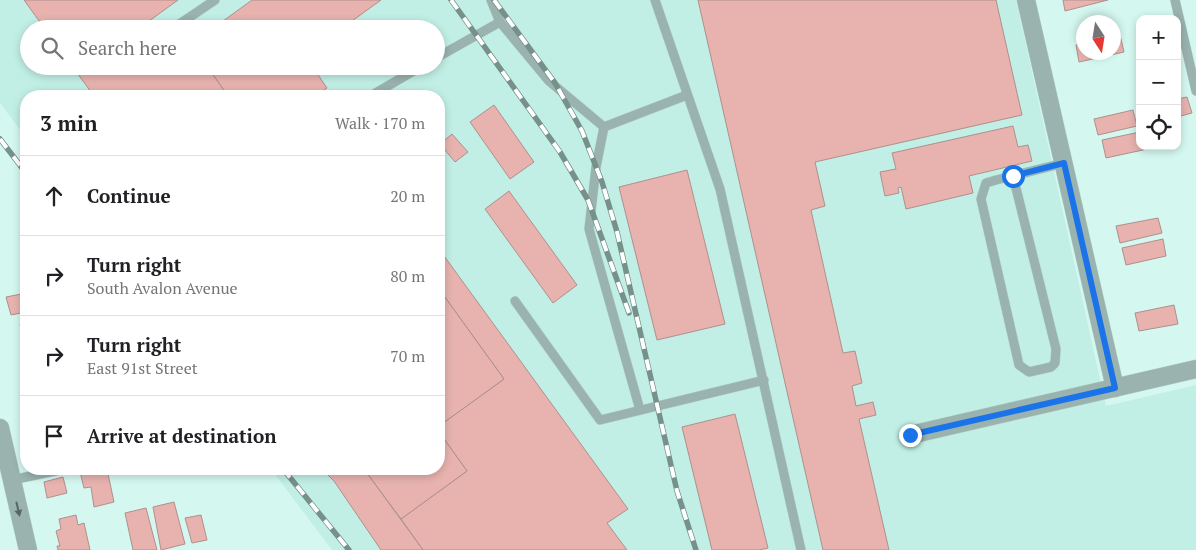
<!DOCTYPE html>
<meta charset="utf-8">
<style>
body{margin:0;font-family:"PT Serif",serif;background:#f2f2f2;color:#202124}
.controls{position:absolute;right:15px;top:15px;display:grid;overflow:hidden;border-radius:10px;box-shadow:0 2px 8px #0003}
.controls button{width:45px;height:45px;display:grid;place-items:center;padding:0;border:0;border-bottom:1px solid #e0e0e0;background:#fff;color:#202124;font:25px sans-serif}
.compass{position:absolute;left:1076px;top:15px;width:45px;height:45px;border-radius:50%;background:#fff;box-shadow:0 2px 8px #0003;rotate:168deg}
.stop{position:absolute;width:15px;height:15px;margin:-11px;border:4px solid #1a73e8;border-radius:50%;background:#fff}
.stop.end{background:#1a73e8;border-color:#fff;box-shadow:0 1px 5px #0008}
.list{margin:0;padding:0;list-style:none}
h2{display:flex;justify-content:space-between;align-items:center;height:65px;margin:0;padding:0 20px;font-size:21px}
h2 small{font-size:16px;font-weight:400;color:#757577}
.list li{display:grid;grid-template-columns:32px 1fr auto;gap:15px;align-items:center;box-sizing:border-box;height:80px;padding:0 20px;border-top:1px solid #e0e0e0}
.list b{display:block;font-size:19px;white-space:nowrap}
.list p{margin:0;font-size:16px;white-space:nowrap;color:#757577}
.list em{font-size:16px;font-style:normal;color:#757577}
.icon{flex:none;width:28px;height:28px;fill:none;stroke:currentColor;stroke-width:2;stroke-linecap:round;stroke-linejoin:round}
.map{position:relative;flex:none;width:1196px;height:550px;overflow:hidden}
.search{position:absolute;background:#fff;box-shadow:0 2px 8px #0003;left:20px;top:20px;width:425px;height:55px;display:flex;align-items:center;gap:12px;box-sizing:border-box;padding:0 18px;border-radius:28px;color:#757577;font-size:19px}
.panel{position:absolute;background:#fff;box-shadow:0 2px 8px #0003;left:20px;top:90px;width:425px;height:385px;border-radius:20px}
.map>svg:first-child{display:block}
</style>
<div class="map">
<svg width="1196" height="550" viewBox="0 0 1196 550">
<rect width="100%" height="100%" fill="#d4f8f0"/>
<path fill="#c1efe6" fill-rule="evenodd" d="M 0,0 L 1016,0 L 1106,406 L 1196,385 L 1196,550 L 332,550 L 271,469 L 439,469 L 439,96 L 26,96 L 26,138 L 0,103 ZM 29,29 L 436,29 L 436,66 L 29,66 Z"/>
<g fill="#e8b3af" stroke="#af8f8c">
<path d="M 24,0 L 178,0 L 145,24 L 148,29 L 45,29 Z"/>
<path d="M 252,0 L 381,0 L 341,29 L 212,29 Z"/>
<path d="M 698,0 L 996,0 L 1022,115 L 815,162 L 825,206 L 811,210 L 843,353 L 855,351 L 862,383 L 852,386 L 856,406 L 873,402 L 876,415 L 859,419 L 889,550 L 823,550 Z"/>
<path d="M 1063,0 L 1108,0 L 1065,11 Z"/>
<path d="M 1120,35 L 1124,52 L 1079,62 L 1076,45 L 1084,43 L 1084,52 L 1114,52 L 1114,36 Z"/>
<path d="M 72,66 L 207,66 L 228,96 L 94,96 Z"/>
<path d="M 207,66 L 312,66 L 327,88 L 318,94 L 320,96 L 228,96 Z"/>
<path d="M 1187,97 L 1192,113 L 1177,117 L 1177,99 Z"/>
<path d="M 494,105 L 534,162 L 510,179 L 470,122 Z"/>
<path d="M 1133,110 L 1137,126 L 1098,135 L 1094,119 Z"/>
<path d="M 1013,126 L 1018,147 L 1028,145 L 1032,161 L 969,176 L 973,193 L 906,209 L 901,187 L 898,188 L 899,193 L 885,196 L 880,172 L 896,169 L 892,153 Z"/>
<path d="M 1140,132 L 1140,146 L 1152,146 L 1152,148 L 1106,158 L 1102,140 Z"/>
<path d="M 452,134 L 468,152 L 455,162 L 440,144 Z"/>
<path d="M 687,170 L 725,324 L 657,340 L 619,187 Z"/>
<path d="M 509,191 L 577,285 L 553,303 L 485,209 Z"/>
<path d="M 1158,218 L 1162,233 L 1120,243 L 1116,226 Z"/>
<path d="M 1163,239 L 1166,256 L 1126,265 L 1122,248 Z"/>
<path d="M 439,249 L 628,509 L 607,523 L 627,550 L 423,550 L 401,519 L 467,471 L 439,432 L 439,426 L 504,379 L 439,289 Z"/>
<path d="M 439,289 L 504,379 L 439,426 Z"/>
<path d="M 26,293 L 26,312 L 11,315 L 6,297 Z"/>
<path d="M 1174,305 L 1178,324 L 1139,331 L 1135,313 Z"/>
<path d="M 26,323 L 26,345 L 25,345 L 20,324 Z"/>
<path d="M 735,414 L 768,548 L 759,550 L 712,550 L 682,427 Z"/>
<path d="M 439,432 L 467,471 L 401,519 L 364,469 L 439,469 Z"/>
<path d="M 96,469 L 107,469 L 114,502 L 94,507 L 91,487 L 84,488 L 80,472 Z"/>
<path d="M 322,469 L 364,469 L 423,550 L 381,550 L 334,481 Z"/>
<path d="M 63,477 L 67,493 L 47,498 L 44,482 Z"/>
<path d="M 174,502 L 185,544 L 161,550 L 153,507 Z"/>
<path d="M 146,508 L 157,550 L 133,550 L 125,513 Z"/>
<path d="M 76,515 L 78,525 L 84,523 L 90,550 L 58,550 L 57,546 L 60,546 L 56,531 L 61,529 L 59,519 Z"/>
<path d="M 201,515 L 207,540 L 192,543 L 185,518 Z"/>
</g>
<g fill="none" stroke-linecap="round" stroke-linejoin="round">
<defs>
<g id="lane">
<path d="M 655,0 L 720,189 L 801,550"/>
<path d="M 1175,0 L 1196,91"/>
<path d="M 500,22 L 549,81 L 604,127"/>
<path d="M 172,29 L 215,0"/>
<path d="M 436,58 L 500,22 L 491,0"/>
<path d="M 374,94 L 422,66"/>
<path d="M 1013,176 L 1056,349 L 1055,363 L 1051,367 L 1029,372 L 1019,365 L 981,199 L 986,183 L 996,180 L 1064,163"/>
<path d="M 515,301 L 600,420 L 764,380"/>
<path d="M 640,410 L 589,229 L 596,167 L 604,127 L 687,95"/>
<path d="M 12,480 L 64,469"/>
</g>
<g id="street">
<path d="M 1026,0 L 1115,388"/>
<path d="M 0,428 L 28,550"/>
<path d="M 910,435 L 1196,369"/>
</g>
</defs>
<use href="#lane" stroke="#b5d5ce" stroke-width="10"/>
<use href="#street" stroke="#b5d5ce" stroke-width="19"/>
<use href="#lane" stroke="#9ab3ae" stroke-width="9"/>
<use href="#street" stroke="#9ab3ae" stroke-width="18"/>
<defs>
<g id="rail">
<path d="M 451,0 L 560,152 L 588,200 L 629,313"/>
<path d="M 494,0 L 555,83 L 582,131 L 602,182 L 617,232 L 677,491 L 696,550"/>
<path d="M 0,139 L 26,173"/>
<path d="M 283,469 L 349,550"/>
</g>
</defs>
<use href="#rail" stroke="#76908a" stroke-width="5.5"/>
<use href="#rail" stroke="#fff" stroke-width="4" stroke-dasharray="11" stroke-linecap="butt"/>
</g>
<defs><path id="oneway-solid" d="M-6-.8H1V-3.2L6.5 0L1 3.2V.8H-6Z" transform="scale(1.25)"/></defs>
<use fill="#556864" href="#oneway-solid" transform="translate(18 509) rotate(77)"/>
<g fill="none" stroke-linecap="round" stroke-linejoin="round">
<path stroke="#1a73e8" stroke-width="6" d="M 910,435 L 1115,388 L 1064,163 L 1013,176"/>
</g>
</svg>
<div class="controls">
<button>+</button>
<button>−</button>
<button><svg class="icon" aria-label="locate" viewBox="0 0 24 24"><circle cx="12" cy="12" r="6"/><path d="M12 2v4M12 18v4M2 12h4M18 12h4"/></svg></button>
</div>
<svg class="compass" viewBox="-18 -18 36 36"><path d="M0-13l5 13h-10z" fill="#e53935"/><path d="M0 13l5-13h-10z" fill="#757577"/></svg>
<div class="stop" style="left:1013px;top:176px"></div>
<div class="stop end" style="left:910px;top:435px"></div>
<div class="search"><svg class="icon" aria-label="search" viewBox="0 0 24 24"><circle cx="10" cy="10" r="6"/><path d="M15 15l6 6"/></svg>Search here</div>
<section class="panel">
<h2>3 min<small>Walk · 170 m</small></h2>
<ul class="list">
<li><svg class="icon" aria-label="ahead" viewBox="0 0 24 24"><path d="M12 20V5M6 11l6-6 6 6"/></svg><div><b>Continue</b></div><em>20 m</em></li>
<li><svg class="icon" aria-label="right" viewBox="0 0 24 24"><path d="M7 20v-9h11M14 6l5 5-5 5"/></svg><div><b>Turn right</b><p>South Avalon Avenue</p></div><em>80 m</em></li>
<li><svg class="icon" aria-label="right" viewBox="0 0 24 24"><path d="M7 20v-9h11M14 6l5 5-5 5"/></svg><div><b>Turn right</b><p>East 91st Street</p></div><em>70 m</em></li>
<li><svg class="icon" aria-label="arrive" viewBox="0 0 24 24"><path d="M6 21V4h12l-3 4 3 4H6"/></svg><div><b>Arrive at destination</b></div></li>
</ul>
</section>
</div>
